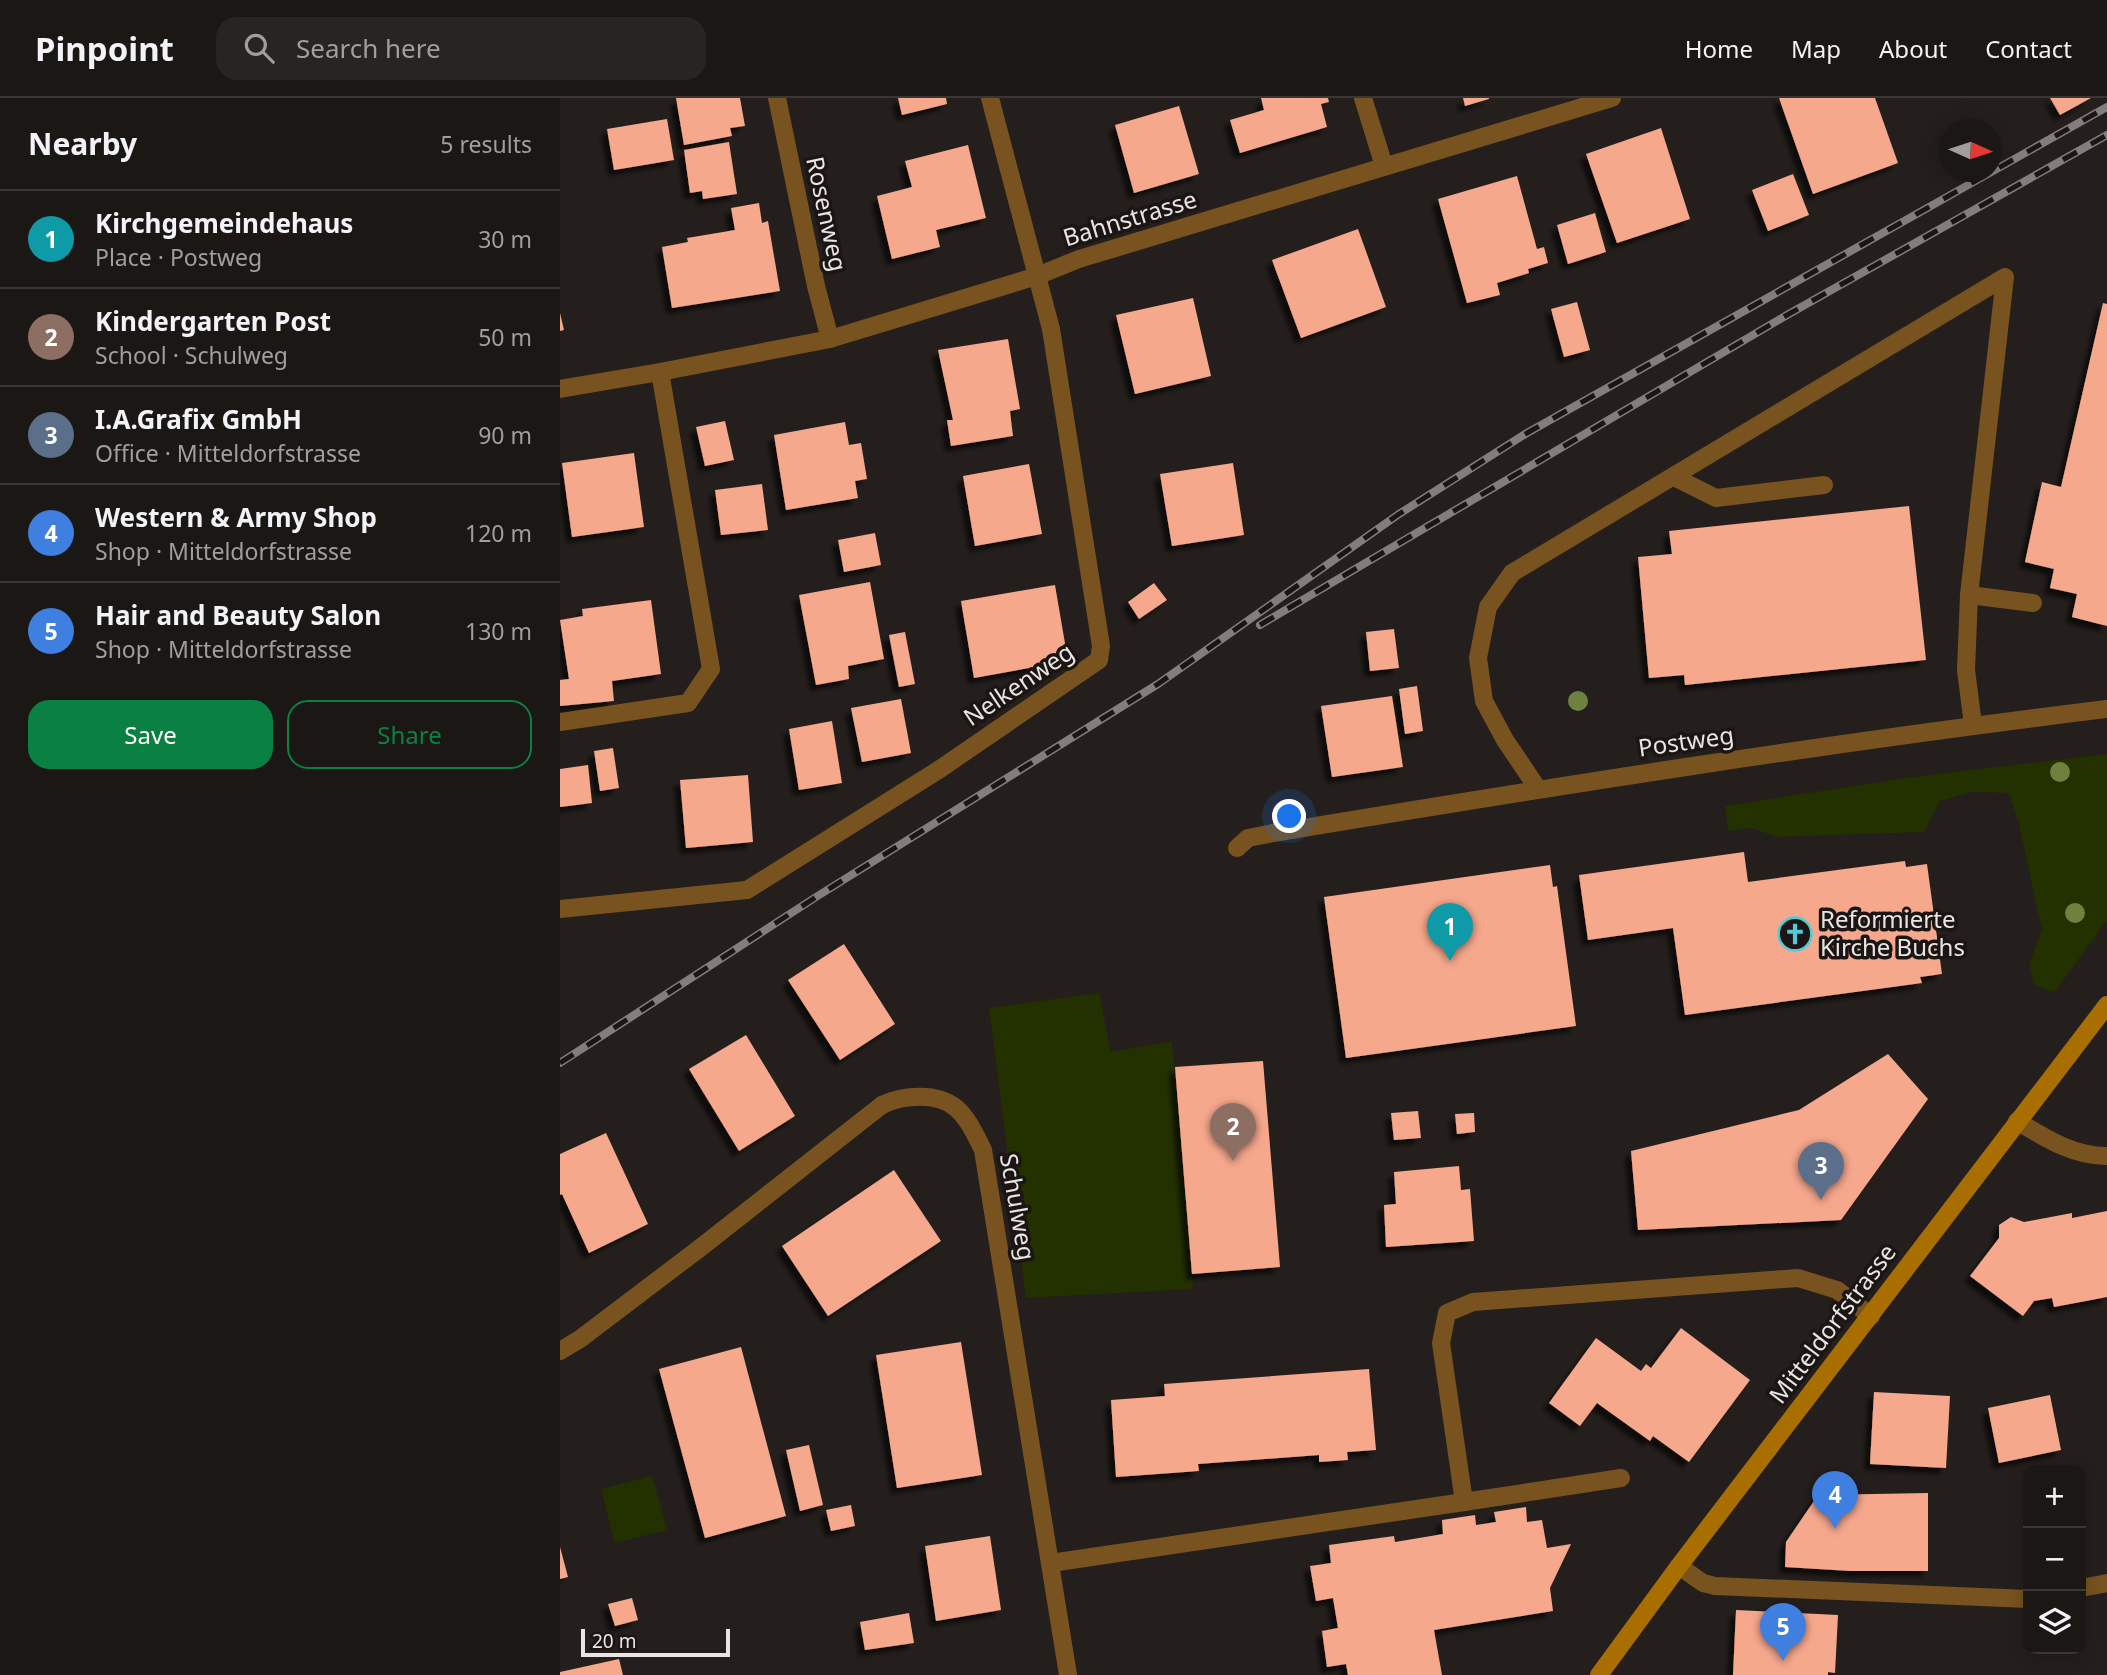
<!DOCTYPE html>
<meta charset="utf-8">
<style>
body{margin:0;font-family:"Noto Sans",sans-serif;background:#282422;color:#f1f3f6}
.controls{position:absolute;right:21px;bottom:21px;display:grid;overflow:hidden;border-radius:14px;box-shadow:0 4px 18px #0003}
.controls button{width:63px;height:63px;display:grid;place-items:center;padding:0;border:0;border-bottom:2px solid #393634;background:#1b1715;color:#f1f3f6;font:35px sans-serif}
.compass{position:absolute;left:1379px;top:21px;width:63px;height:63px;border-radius:50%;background:#1b1715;box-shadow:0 4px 18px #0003;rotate:93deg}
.scale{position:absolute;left:21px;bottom:18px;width:149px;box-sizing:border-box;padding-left:7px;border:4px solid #e9e5e4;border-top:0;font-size:19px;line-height:24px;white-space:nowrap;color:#e9e5e4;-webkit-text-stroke:5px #1b1613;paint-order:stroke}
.you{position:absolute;left:730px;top:719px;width:24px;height:24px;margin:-18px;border:5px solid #fff;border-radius:50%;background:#1a73e8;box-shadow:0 0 0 10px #1a73e833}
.badge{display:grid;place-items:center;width:46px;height:46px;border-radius:50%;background:#0b8043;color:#fff;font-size:23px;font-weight:700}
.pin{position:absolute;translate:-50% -58px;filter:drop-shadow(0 2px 4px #0008)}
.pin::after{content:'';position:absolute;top:37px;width:24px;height:21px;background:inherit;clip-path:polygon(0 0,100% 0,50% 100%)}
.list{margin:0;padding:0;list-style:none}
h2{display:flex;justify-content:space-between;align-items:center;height:91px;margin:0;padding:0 28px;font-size:30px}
h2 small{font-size:23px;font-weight:400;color:#a09fa0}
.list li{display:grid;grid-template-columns:46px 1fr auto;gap:21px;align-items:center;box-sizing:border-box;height:98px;padding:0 28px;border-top:2px solid #393634}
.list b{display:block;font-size:26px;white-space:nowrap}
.list p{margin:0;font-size:23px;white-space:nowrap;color:#a09fa0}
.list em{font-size:23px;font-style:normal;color:#a09fa0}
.actions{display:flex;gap:14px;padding:21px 28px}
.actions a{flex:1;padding:16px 0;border:2px solid #0b8043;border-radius:21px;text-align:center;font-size:24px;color:#0b8043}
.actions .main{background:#0b8043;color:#fff}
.icon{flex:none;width:38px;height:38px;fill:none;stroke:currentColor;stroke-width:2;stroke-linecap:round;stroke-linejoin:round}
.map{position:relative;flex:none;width:1547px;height:1577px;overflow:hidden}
header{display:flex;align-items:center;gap:42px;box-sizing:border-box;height:98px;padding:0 35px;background:#1b1715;border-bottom:2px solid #393634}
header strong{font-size:33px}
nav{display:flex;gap:38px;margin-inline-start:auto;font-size:24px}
.search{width:490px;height:63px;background:#282422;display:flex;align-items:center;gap:18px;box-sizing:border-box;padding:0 24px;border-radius:21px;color:#a09fa0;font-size:26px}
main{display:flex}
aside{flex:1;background:#1b1715}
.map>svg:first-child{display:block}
</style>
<header>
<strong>Pinpoint</strong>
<div class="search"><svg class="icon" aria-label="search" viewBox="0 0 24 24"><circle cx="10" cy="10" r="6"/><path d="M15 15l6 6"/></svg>Search here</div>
<nav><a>Home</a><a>Map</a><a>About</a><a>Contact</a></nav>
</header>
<main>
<aside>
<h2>Nearby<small>5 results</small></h2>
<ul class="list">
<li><span class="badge" style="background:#0f9aa8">1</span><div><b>Kirchgemeindehaus</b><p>Place · Postweg</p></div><em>30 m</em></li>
<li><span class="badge" style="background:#8d6e63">2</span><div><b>Kindergarten Post</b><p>School · Schulweg</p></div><em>50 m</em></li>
<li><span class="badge" style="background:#5c6f8a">3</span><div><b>I.A.Grafix GmbH</b><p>Office · Mitteldorfstrasse</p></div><em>90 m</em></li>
<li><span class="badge" style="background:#3f7fe0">4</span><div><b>Western &amp; Army Shop</b><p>Shop · Mitteldorfstrasse</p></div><em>120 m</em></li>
<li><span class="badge" style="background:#3f7fe0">5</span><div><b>Hair and Beauty Salon</b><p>Shop · Mitteldorfstrasse</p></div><em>130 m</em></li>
</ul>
<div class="actions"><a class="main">Save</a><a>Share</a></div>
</aside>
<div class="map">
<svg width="1547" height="1577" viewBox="0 0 1547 1577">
<defs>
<filter id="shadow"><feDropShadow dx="-6" dy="6" stdDeviation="2" flood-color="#0009"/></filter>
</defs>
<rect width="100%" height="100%" fill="#241f1c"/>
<g fill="#233000">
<path d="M 1547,656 L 1547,822 L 1494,895 L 1474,886 L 1469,866 L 1482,832 L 1459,727 L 1449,695 L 1412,694 L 1380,703 L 1364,734 L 1217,739 L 1192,730 L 1168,733 L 1165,708 L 1359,678 Z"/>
<path d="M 539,895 L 551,954 L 612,943 L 633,1191 L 466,1200 L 429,910 Z"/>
<path d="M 92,1378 L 107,1432 L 55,1445 L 41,1391 Z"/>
</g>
<g fill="#f6a88d" filter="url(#shadow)">
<path d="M 116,0 L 180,0 L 185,28 L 170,30 L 172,38 L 124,47 Z"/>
<path d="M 338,0 L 386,0 L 387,6 L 342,17 Z"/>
<path d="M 701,0 L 768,0 L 769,4 L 761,6 L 767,29 L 680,55 L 670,22 L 704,12 Z"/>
<path d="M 903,0 L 929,0 L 929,1 L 905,8 Z"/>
<path d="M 1219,0 L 1315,0 L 1338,65 L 1253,96 Z"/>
<path d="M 1490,0 L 1531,0 L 1500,17 Z"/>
<path d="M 619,8 L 639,76 L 574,95 L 555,27 Z"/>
<path d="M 107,21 L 114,62 L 54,72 L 47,31 Z"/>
<path d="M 1101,30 L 1130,121 L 1057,145 L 1026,56 Z"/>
<path d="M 169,44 L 177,96 L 143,101 L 142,93 L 130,95 L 124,52 Z"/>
<path d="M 408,47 L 426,120 L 376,132 L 380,149 L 332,161 L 317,98 L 352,89 L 345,63 Z"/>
<path d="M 1233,76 L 1249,117 L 1208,133 L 1192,92 Z"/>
<path d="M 957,78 L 977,151 L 984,149 L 988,165 L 968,171 L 969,175 L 937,185 L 940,197 L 907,205 L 878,101 Z"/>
<path d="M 199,105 L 202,125 L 208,123 L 220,193 L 112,210 L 102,149 L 128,144 L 127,140 L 175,132 L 171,110 Z"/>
<path d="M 1035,115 L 1046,154 L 1008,166 L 997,127 Z"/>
<path d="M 798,131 L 826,209 L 741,240 L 712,162 Z"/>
<path d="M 633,200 L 651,278 L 575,296 L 556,217 Z"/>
<path d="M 1017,204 L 1030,252 L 1004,259 L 991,211 Z"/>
<path d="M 1543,205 L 1547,206 L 1547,528 L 1512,519 L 1517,496 L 1490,490 L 1494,471 L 1465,464 L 1482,384 L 1501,389 Z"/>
<path d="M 0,215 L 4,232 L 0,233 Z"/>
<path d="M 448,241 L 460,311 L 450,313 L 453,338 L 391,348 L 387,322 L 393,322 L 378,252 Z"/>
<path d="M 165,323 L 174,362 L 145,368 L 136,329 Z"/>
<path d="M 285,324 L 289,347 L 301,345 L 307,381 L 295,383 L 298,400 L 226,412 L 214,337 Z"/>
<path d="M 74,355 L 84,429 L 12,439 L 2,365 Z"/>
<path d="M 673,365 L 684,437 L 612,448 L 600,376 Z"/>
<path d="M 469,366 L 482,436 L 415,448 L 403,378 Z"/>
<path d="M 202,386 L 208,432 L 161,437 L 155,392 Z"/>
<path d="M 1349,408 L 1366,562 L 1125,587 L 1124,577 L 1089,580 L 1078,459 L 1112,456 L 1109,433 Z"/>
<path d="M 315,435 L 321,467 L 284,474 L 278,442 Z"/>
<path d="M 310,484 L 324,561 L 288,568 L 289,581 L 256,587 L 239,497 Z"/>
<path d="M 594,485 L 607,502 L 579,521 L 568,504 Z"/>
<path d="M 495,487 L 508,563 L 414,580 L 401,503 Z"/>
<path d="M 91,502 L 101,576 L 52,583 L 54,603 L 0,608 L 0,582 L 9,581 L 0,522 L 23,518 L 22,511 Z"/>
<path d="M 834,531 L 839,570 L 810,573 L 806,534 Z"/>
<path d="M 345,534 L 355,586 L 339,589 L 329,537 Z"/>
<path d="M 857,588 L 863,633 L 845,636 L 839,591 Z"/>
<path d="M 832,598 L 843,669 L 772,679 L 761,608 Z"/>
<path d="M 341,601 L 351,655 L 302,664 L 291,610 Z"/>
<path d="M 272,623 L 282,685 L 239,692 L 229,631 Z"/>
<path d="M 53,650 L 59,690 L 40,693 L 34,653 Z"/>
<path d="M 28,667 L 32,705 L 0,709 L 0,671 Z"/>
<path d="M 188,677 L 193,744 L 126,750 L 120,682 Z"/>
<path d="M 1184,754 L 1188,784 L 1345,763 L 1346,769 L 1367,766 L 1382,876 L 1360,879 L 1362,885 L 1125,917 L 1113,830 L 1028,842 L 1019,777 Z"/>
<path d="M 990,767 L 993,789 L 997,788 L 1016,928 L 786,960 L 764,799 Z"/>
<path d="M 284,846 L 335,926 L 280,962 L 228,882 Z"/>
<path d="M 186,937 L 235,1018 L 179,1053 L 129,971 Z"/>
<path d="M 1328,956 L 1368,1001 L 1281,1122 L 1078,1132 L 1071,1053 L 1239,1012 Z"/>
<path d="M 703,963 L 720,1169 L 632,1176 L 615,969 Z"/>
<path d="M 858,1013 L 861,1040 L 834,1042 L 831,1015 Z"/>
<path d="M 914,1015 L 915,1034 L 897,1036 L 895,1016 Z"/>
<path d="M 46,1035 L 88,1126 L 29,1155 L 2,1096 L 0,1097 L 0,1056 Z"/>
<path d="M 899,1068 L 901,1092 L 910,1091 L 914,1143 L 826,1149 L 824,1107 L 836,1106 L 834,1074 Z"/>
<path d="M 334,1072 L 381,1143 L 268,1218 L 222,1148 Z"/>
<path d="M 1547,1113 L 1547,1199 L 1494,1209 L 1492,1200 L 1474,1203 L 1463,1218 L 1410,1178 L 1439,1140 L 1439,1127 L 1451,1119 L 1464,1124 L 1512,1115 L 1512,1120 Z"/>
<path d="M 1121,1230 L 1190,1282 L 1129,1364 L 1093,1338 L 1090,1343 L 1037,1305 L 1020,1328 L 989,1305 L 1036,1240 L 1081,1273 L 1086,1266 L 1091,1270 Z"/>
<path d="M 401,1244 L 422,1377 L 337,1390 L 316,1257 Z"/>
<path d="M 181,1249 L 226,1418 L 145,1440 L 99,1271 Z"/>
<path d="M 809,1271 L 816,1352 L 787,1354 L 788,1362 L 759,1364 L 759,1357 L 638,1366 L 639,1373 L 556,1379 L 551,1302 L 605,1298 L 604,1286 Z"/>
<path d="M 1314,1294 L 1390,1298 L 1386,1370 L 1310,1366 Z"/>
<path d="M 1490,1297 L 1501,1352 L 1439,1365 L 1428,1310 Z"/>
<path d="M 249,1347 L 263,1407 L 240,1413 L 226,1352 Z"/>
<path d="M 1368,1395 L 1368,1473 L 1291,1473 L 1225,1469 L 1226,1444 L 1258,1397 Z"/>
<path d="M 291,1407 L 295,1428 L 271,1433 L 266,1412 Z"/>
<path d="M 966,1409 L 967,1424 L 982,1422 L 987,1450 L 1011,1446 L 990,1490 L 993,1513 L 874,1532 L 882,1577 L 788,1577 L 786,1566 L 767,1569 L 762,1533 L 778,1530 L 773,1500 L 756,1503 L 750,1468 L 771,1465 L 769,1447 L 834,1438 L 835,1444 L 883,1436 L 882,1422 L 915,1417 L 916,1427 L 936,1424 L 934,1414 Z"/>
<path d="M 430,1438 L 441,1512 L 376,1523 L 365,1448 Z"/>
<path d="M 0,1449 L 8,1479 L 0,1481 Z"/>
<path d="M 72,1500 L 78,1522 L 55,1528 L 48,1506 Z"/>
<path d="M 1176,1512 L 1278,1517 L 1275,1575 L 1268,1574 L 1268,1577 L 1173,1577 Z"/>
<path d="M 349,1515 L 354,1545 L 305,1552 L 300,1524 Z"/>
<path d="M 59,1561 L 63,1577 L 0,1577 L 0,1574 Z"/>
</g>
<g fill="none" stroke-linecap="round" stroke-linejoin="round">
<g stroke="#78531f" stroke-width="18">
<path d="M 803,0 L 824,68"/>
<path d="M 1114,379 L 1156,400 L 1264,387"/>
<path d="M 1409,497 L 1406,572 L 1413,627"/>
<path d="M 978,691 L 945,642 L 924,603 L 918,560 L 928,509 L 952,475 L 1445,179 L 1409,497 L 1473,505"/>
<path d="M 677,750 L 688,740 L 713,735"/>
<path d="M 904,1404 L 1061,1380"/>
<path d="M 491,1465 L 904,1404 L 881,1245 L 887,1215 L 913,1204 L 1238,1180 L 1277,1192 L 1311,1218"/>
<path d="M 1119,1468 L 1143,1485 L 1155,1488 L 1468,1501"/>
<path d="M 1521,1490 L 1547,1485"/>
</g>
<g stroke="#78531f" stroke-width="18">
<path d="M 217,0 L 256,188 L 270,241"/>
<path d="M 0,291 L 100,274 L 270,241 L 477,178 L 519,161 L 1052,0"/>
<path d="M 0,624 L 128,605 L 151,571 L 100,274"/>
<path d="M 713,735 C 990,689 1268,645 1547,611"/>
<path d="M 0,811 L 187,792 L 380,671 L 539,562 L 541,548 L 491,231 L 430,0"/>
<path d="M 1457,1023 C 1485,1040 1513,1058 1547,1058"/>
<path d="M 0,1253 L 20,1241 L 140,1150 L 322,1007 C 343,997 377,994 396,1010 C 408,1020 416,1038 423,1052 L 508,1577"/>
</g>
<path stroke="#a96e00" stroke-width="18" d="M 1039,1577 L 1119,1468 L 1547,907"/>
<defs>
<g id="rail">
<path d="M 700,527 L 1227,217 L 1547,37"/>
<path d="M 0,965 L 256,799 L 598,586 L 839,416 L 967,335 L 1547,9"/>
</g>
</defs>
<use href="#rail" stroke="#837e7c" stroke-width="8"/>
<use href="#rail" stroke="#1b1613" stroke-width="5" stroke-dasharray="16" stroke-linecap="butt"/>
</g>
<g fill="#6f813e">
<circle cx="1018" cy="603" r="10"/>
<circle cx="1500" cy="674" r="10"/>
<circle cx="1515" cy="815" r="10"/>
</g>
<defs>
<symbol id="church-ring" viewBox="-11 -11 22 22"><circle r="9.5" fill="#1b1613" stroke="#52cbd9" stroke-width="1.5"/><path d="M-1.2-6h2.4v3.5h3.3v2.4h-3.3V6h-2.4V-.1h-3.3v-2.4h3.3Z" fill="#52cbd9"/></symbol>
</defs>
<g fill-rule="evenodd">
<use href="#church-ring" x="1216" y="817" width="38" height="38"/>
</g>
<g text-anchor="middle" stroke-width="7" stroke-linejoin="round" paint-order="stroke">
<g font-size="24" fill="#e9e5e4" stroke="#1b1613">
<text transform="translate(266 116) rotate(78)" y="8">Rosenweg</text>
<text transform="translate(570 121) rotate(-17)" y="8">Bahnstrasse</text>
<text transform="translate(459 587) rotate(-34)" y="8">Nelkenweg</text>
<text transform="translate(1126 644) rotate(-8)" y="8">Postweg</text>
<text transform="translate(457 1109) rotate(80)" y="8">Schulweg</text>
<text transform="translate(1273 1226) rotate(-53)" y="8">Mitteldorfstrasse</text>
</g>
<g font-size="24" fill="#e9e5e4" stroke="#1b1613" text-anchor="start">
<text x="1260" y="830">Reformierte<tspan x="1260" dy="28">Kirche Buchs</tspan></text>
</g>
</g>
</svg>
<div class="controls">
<button>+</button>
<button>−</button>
<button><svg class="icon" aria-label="layers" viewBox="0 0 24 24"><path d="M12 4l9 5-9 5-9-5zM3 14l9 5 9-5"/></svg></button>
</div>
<svg class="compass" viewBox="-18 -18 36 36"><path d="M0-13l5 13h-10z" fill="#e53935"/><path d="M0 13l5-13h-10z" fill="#a09fa0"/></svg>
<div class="scale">20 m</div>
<div class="you"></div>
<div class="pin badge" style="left:890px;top:863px;background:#0f9aa8">1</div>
<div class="pin badge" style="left:673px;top:1063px;background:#8d6e63">2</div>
<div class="pin badge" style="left:1261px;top:1102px;background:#5c6f8a">3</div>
<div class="pin badge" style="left:1275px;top:1431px;background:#3f7fe0">4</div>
<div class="pin badge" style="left:1223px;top:1563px;background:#3f7fe0">5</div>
</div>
</main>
